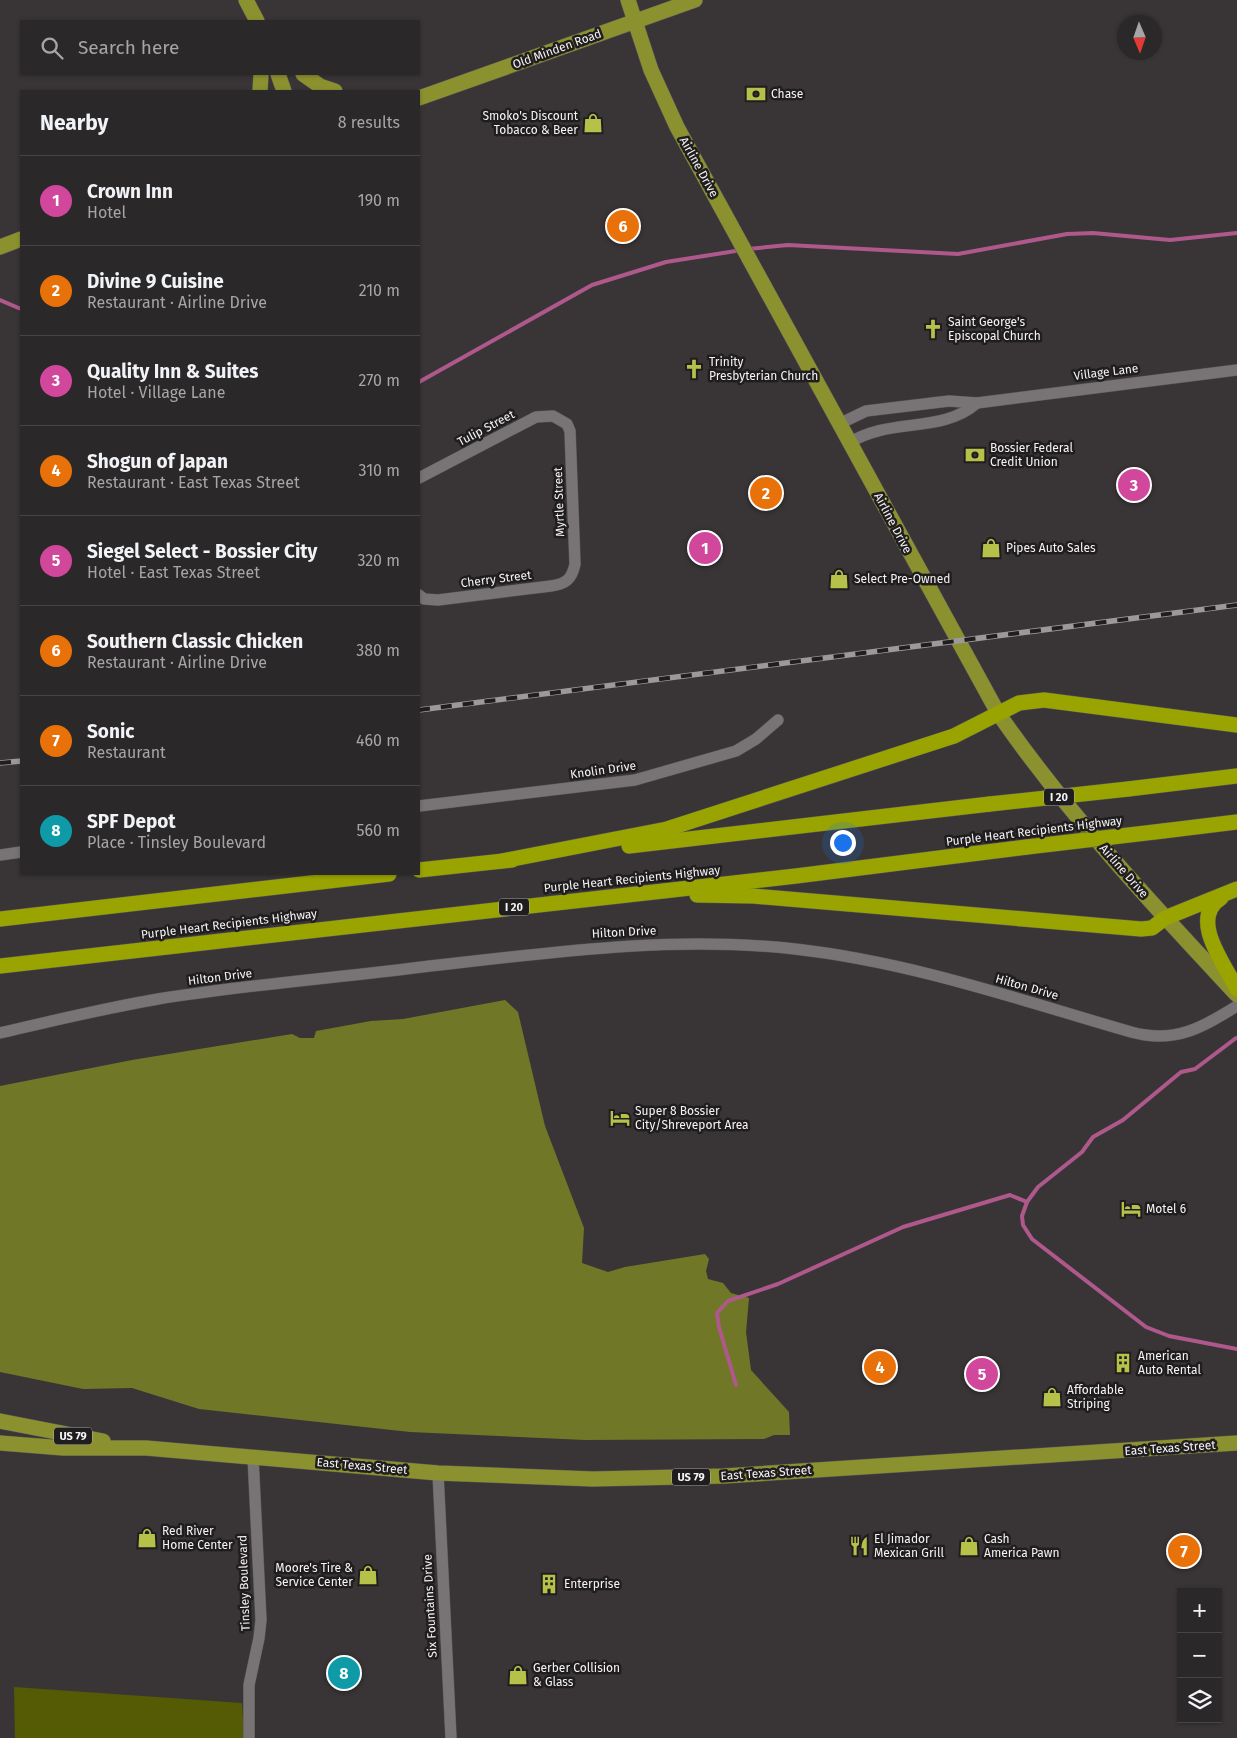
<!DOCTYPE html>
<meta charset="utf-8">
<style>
body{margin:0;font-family:"Fira Sans",sans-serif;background:#333031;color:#f1f3f6}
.controls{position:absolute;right:15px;bottom:15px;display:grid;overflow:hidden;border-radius:0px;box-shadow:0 1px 4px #0004}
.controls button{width:45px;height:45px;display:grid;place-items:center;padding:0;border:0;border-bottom:1px solid #474446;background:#2b2829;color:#f1f3f6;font:25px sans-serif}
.compass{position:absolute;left:1117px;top:15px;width:45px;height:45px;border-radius:50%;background:#2b2829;box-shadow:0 1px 4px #0004;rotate:178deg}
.you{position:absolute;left:842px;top:842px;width:18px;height:18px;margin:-12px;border:4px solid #fff;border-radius:50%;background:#1a73e8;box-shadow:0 0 0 8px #1a73e833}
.badge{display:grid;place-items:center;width:32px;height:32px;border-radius:50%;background:#b6c149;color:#fff;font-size:16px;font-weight:700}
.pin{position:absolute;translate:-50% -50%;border:2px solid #fff;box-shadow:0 1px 5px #0006}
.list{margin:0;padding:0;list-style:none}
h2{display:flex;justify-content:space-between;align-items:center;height:65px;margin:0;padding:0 20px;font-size:21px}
h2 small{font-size:16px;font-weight:400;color:#a6a6a8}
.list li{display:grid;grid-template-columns:32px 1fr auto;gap:15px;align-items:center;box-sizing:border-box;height:90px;padding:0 20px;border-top:1px solid #474446}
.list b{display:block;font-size:19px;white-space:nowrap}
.list p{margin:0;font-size:16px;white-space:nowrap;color:#a6a6a8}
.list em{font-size:16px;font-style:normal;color:#a6a6a8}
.icon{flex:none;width:28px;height:28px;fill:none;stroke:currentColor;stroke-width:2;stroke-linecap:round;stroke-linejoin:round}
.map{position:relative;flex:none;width:1237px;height:1738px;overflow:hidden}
.search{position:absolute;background:#2b2829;box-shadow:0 1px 4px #0004;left:20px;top:20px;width:400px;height:55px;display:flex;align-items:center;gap:12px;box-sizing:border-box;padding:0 18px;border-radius:0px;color:#a6a6a8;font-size:19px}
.panel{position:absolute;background:#2b2829;box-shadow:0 1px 4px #0004;left:20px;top:90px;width:400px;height:785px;border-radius:0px}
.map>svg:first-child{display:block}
</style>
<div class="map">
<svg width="1237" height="1738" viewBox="0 0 1237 1738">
<rect width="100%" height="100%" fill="#393537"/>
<path fill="#555b04" d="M 14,1687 L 242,1703 L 244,1738 L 15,1738 Z"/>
<path fill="#707827" d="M 505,1000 L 518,1012 L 545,1126 L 584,1228 L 582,1263 L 608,1272 L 625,1267 L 705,1254 L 709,1259 L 706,1271 L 708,1279 L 723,1283 L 731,1293 L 749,1298 L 746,1332 L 751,1370 L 789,1412 L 790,1435 L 774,1435 L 764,1439 L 585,1440 L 410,1432 L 199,1409 L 132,1388 L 83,1389 L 0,1372 L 0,1086 L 132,1060 L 292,1034 L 300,1038 L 314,1038 L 316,1031 L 371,1021 L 403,1019 Z"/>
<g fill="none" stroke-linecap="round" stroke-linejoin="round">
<g stroke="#af588c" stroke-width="4">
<path d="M 748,249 L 788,245 L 958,254 L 1067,234 L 1093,233 L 1170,240 L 1237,233"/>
<path d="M 0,300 L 21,309"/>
<path d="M 419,382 L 592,285 L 666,262 L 742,250"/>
<path d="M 1236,1038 L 1195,1069 L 1181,1072 L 1123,1120 L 1093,1137 L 1082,1152 L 1038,1187 L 1027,1202 L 1022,1216 L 1023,1225 L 1032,1239 L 1146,1327 L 1169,1336 L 1237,1349"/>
<path d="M 736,1385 L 719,1327 L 717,1313 L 728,1301 L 778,1284 L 903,1227 L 1010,1195 L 1027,1202"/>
</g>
<defs>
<g id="minor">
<path d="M 839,424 L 866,411 L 949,401 L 977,403 L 1237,370"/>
<path d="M 849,443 C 890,417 942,434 977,403"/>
<path d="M 419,478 L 536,417 L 553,416 L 567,424 L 570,431 L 575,564 C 572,579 566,584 551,586 L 438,600 L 424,599 L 419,595"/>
<path d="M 419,806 L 635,780 L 736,751 L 756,739 L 778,720"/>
<path d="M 0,855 L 21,852"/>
<path d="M 0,1033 C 52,1021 105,1008 158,999 C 245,985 334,978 422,967 C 546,953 670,935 795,949 C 911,962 1020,1000 1131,1032 C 1175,1044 1201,1028 1237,1006"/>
<path d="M 438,1473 L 451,1738"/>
<path d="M 249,1738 L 249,1685 L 259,1638 L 261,1620 L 253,1457"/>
</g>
<g id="major">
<path d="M 246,0 L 257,21"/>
<path d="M 628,0 L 651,70 L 677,127 L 998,713 C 1068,814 1153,905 1237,995"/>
<path d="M 278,74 L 284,91"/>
<path d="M 303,74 L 320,86 L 335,91"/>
<path d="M 260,91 L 261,74"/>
<path d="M 419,98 L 695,0"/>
<path d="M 0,247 L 21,239"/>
<path d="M 0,1421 L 103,1441"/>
<path d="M 0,1443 L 63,1448 L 146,1448 L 438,1473 L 593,1479 L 724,1476 L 1237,1443"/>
</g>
<g id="highway">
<path d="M 1128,789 L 1237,776"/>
<path d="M 1163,831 L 1237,822"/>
<path d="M 629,846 L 990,804"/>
<path d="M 502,861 L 667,829 L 954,736 L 1019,703 L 1044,700 L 1237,725"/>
<path d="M 419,870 L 512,860"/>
<path d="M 697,895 L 753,896 L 1141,929 L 1152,928 L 1165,918 L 1237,889"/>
<path d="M 1221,898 C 1188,918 1225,965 1237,989"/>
<path d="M 0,919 L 389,874"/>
<path d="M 0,966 L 796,876 L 1027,847"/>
</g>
</defs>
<use href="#minor" stroke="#575556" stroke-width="12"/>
<use href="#major" stroke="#575556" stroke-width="16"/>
<use href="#highway" stroke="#575556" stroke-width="16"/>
<use href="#minor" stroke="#787476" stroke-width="11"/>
<use href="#major" stroke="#8c912f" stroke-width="15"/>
<use href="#highway" stroke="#99a400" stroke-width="15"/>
<defs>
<g id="rail">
<path d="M 419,710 L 1237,605"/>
<path d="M 0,763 L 21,761"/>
</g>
</defs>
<use href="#rail" stroke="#9c999b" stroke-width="5.5"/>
<use href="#rail" stroke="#1f1d1e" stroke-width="4" stroke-dasharray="11" stroke-linecap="butt"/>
<defs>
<g id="highway-bridge">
<path d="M 990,804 L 1128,789"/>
<path d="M 1027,847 L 1163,831"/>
</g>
</defs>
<use href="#highway-bridge" stroke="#575556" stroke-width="16" stroke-linecap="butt"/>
<use href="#highway-bridge" stroke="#99a400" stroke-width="15"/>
</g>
<defs>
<symbol id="bank-bare" viewBox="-9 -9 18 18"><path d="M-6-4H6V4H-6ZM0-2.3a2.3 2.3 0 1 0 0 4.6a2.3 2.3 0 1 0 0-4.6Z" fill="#b6c149" stroke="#1f1d1e" stroke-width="2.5" paint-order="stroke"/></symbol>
<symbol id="shop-bare" viewBox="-9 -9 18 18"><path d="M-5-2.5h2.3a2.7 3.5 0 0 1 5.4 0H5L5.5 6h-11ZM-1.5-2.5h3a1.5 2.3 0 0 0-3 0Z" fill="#b6c149" stroke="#1f1d1e" stroke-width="2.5" paint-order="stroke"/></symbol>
<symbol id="church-bare" viewBox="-9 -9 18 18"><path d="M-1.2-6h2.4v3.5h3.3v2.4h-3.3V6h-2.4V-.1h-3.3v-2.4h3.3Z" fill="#b6c149" stroke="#1f1d1e" stroke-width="2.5" paint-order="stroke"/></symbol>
<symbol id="hotel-bare" viewBox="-9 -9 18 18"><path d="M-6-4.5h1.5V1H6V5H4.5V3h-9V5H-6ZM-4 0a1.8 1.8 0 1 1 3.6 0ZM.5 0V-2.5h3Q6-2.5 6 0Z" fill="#b6c149" stroke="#1f1d1e" stroke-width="2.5" paint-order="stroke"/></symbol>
<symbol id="building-bare" viewBox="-9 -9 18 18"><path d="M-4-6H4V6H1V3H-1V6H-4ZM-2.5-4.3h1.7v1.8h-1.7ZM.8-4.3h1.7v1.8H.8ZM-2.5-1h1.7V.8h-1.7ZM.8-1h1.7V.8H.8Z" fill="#b6c149" stroke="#1f1d1e" stroke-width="2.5" paint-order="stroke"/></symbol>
<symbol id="restaurant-bare" viewBox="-9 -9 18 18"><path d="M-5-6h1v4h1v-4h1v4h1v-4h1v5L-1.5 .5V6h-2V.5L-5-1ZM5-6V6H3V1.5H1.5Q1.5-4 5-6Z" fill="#b6c149" stroke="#1f1d1e" stroke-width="2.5" paint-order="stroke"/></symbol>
</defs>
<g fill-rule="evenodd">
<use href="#bank-bare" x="742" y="80" width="28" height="28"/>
<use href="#shop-bare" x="579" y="109" width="28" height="28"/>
<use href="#church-bare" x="919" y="315" width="28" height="28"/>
<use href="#church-bare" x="680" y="355" width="28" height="28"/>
<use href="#bank-bare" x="961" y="441" width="28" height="28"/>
<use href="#shop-bare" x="977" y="534" width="28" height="28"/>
<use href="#shop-bare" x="825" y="565" width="28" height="28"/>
<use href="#hotel-bare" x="606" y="1104" width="28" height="28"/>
<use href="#hotel-bare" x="1117" y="1195" width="28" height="28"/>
<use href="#building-bare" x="1109" y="1349" width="28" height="28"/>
<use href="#shop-bare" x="1038" y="1383" width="28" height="28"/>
<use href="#shop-bare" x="133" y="1524" width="28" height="28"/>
<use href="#restaurant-bare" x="845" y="1532" width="28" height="28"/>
<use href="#shop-bare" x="955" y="1532" width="28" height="28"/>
<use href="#shop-bare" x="354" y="1561" width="28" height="28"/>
<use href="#building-bare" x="535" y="1570" width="28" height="28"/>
<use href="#shop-bare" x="504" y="1661" width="28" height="28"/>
</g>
<g text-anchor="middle" stroke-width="5" stroke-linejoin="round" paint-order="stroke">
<g fill="#1f1d1e" stroke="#b5b3b4" stroke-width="1">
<rect x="1044" y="788.5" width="30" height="17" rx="4"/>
<rect x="499" y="898.5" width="30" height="17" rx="4"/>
<rect x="54" y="1427.5" width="38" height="17" rx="4"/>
<rect x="672" y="1468.5" width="38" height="17" rx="4"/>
</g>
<g font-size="11" font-weight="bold" fill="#f5f3f4">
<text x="1059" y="801">I 20</text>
<text x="514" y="911">I 20</text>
<text x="73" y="1440">US 79</text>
<text x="691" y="1481">US 79</text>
</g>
<g font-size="12" fill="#f5f3f4" stroke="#1f1d1e">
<text transform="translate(557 49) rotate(-20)" y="4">Old Minden Road</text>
<text transform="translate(699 167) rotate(61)" y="4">Airline Drive</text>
<text transform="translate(1106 372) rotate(-7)" y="4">Village Lane</text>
<text transform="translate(486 428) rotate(-28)" y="4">Tulip Street</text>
<text transform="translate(559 502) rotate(-92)" y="4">Myrtle Street</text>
<text transform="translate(893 523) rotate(62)" y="4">Airline Drive</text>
<text transform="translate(496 579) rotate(-7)" y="4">Cherry Street</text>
<text transform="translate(603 770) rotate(-8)" y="4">Knolin Drive</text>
<text transform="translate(1034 831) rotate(-7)" y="4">Purple Heart Recipients Highway</text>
<text transform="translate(1124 871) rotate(49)" y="4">Airline Drive</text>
<text transform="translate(632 879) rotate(-6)" y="4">Purple Heart Recipients Highway</text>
<text transform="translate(229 924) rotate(-7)" y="4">Purple Heart Recipients Highway</text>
<text transform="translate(624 932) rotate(-3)" y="4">Hilton Drive</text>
<text transform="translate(220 977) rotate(-7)" y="4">Hilton Drive</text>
<text transform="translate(1027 987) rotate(16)" y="4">Hilton Drive</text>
<text transform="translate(1170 1448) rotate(-4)" y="4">East Texas Street</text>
<text transform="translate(362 1466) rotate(5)" y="4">East Texas Street</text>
<text transform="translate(766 1473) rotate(-4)" y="4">East Texas Street</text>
<text transform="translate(244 1583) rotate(-92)" y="4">Tinsley Boulevard</text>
<text transform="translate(430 1606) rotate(-93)" y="4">Six Fountains Drive</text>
</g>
<g font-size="12" fill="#f5f3f4" stroke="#1f1d1e" text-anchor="start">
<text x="771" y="98">Chase</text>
<text x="578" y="120" text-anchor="end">Smoko's Discount<tspan x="578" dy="14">Tobacco &amp; Beer</tspan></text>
<text x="948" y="326">Saint George's<tspan x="948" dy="14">Episcopal Church</tspan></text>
<text x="709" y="366">Trinity<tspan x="709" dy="14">Presbyterian Church</tspan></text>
<text x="990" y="452">Bossier Federal<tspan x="990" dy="14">Credit Union</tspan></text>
<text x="1006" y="552">Pipes Auto Sales</text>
<text x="854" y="583">Select Pre-Owned</text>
<text x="635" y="1115">Super 8 Bossier<tspan x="635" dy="14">City/Shreveport Area</tspan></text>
<text x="1146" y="1213">Motel 6</text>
<text x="1138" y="1360">American<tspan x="1138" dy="14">Auto Rental</tspan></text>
<text x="1067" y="1394">Affordable<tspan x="1067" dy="14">Striping</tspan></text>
<text x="162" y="1535">Red River<tspan x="162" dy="14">Home Center</tspan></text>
<text x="874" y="1543">El Jimador<tspan x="874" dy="14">Mexican Grill</tspan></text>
<text x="984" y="1543">Cash<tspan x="984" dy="14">America Pawn</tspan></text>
<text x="353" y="1572" text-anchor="end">Moore's Tire &amp;<tspan x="353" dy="14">Service Center</tspan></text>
<text x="564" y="1588">Enterprise</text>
<text x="533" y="1672">Gerber Collision<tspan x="533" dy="14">&amp; Glass</tspan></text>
</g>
</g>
</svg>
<div class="controls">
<button>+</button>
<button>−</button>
<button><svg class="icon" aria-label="layers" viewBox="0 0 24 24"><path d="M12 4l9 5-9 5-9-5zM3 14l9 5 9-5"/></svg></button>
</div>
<svg class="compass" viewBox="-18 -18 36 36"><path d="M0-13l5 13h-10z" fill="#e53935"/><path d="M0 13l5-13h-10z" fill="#a6a6a8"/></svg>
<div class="you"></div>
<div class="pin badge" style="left:705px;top:548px;background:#d1479c">1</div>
<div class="pin badge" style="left:766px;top:493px;background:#e8710a">2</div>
<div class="pin badge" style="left:1134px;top:485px;background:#d1479c">3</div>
<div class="pin badge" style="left:880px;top:1367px;background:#e8710a">4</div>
<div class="pin badge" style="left:982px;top:1374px;background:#d1479c">5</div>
<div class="pin badge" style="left:623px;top:226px;background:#e8710a">6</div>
<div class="pin badge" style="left:1184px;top:1551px;background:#e8710a">7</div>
<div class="pin badge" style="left:344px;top:1673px;background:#0f9aa8">8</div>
<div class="search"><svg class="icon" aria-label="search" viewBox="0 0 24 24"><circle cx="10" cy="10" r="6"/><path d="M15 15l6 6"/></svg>Search here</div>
<section class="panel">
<h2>Nearby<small>8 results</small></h2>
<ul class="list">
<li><span class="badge" style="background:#d1479c">1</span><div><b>Crown Inn</b><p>Hotel</p></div><em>190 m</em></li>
<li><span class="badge" style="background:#e8710a">2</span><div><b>Divine 9 Cuisine</b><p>Restaurant · Airline Drive</p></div><em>210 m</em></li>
<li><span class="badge" style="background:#d1479c">3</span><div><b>Quality Inn &amp; Suites</b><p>Hotel · Village Lane</p></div><em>270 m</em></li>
<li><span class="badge" style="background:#e8710a">4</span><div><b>Shogun of Japan</b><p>Restaurant · East Texas Street</p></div><em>310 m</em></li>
<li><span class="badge" style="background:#d1479c">5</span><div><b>Siegel Select - Bossier City</b><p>Hotel · East Texas Street</p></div><em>320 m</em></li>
<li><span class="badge" style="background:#e8710a">6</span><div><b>Southern Classic Chicken</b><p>Restaurant · Airline Drive</p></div><em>380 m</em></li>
<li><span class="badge" style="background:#e8710a">7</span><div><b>Sonic</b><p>Restaurant</p></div><em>460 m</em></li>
<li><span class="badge" style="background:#0f9aa8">8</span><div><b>SPF Depot</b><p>Place · Tinsley Boulevard</p></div><em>560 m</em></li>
</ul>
</section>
</div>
